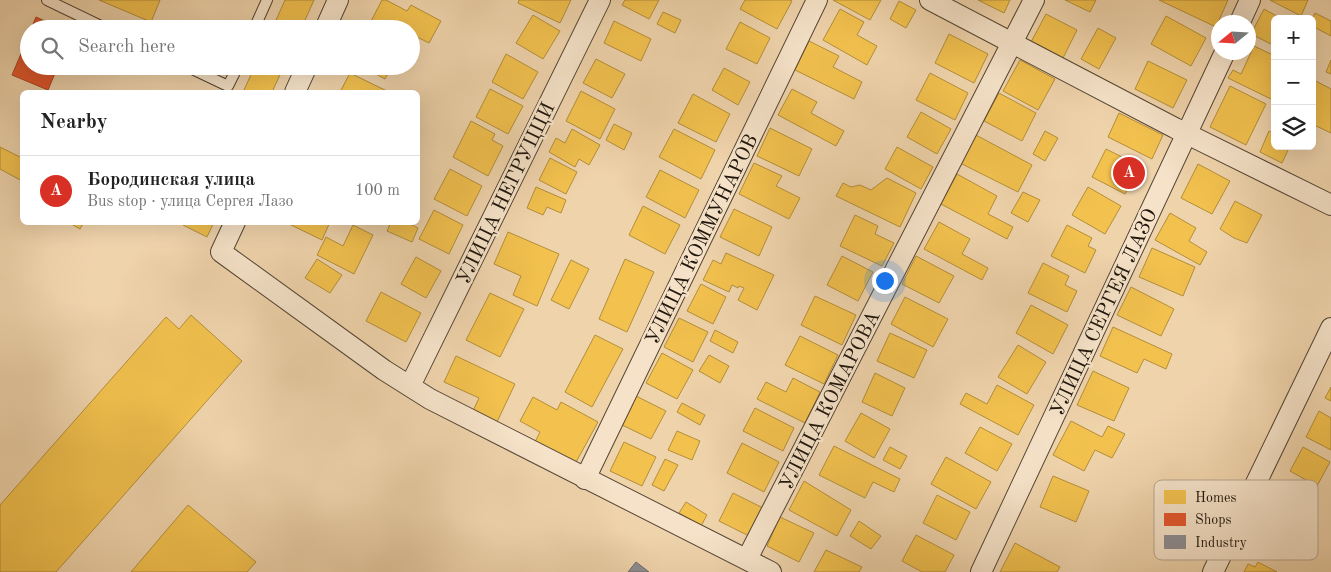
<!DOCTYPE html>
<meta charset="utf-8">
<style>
body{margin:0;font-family:"Old Standard TT",serif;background:#f2f2f2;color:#222}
.controls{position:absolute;right:15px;top:15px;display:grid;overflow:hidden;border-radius:8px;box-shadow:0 5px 20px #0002}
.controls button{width:45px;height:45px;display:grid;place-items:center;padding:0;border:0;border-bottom:1px solid #e0e0e0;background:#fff;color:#222;font:25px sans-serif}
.compass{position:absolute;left:1211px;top:15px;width:45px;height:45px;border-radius:50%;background:#fff;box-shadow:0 5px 20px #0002;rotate:252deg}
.you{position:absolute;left:884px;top:280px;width:18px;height:18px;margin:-12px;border:4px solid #fff;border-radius:50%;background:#1a73e8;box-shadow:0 0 0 8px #1a73e833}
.badge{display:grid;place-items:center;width:32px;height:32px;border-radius:50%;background:#d93025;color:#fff;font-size:16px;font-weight:700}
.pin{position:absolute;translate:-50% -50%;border:2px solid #fff;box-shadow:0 1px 5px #0006}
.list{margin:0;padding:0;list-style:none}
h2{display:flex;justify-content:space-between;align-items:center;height:65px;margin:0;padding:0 20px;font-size:21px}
h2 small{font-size:16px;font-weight:400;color:#767676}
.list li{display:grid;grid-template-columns:32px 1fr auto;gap:15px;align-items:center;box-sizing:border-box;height:70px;padding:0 20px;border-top:1px solid #e0e0e0}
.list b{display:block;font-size:19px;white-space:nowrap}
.list p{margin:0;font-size:16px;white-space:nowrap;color:#767676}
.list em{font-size:16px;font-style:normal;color:#767676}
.icon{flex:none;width:28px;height:28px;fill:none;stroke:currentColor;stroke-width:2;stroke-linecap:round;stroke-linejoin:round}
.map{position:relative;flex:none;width:1331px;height:572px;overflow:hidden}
.search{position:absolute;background:#fff;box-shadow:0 5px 20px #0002;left:20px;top:20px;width:400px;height:55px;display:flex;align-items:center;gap:12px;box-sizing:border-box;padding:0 18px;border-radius:28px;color:#767676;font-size:19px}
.panel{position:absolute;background:#fff;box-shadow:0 5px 20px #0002;left:20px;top:90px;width:400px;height:135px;border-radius:8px}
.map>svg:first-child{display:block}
</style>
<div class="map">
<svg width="1331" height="572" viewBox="0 0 1331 572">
<rect width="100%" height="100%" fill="#efd3ab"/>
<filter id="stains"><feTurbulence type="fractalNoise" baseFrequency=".004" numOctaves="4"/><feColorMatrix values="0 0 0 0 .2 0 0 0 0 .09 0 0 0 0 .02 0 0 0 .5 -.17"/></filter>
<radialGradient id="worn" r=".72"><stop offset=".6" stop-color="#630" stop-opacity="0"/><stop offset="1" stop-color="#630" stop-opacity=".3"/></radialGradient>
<g fill="#f2c14e" stroke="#b38e3a">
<path d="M 99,0 L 160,0 L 151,22 Z"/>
<path d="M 285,0 L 314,0 L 301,29 L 272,29 Z"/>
<path d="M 382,0 L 386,0 L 407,11 L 411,5 L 441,21 L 429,43 L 411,34 L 411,29 L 376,29 L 369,25 Z"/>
<path d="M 519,0 L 571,0 L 560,23 L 518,3 Z"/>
<path d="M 625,0 L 659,0 L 649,19 L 622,5 Z"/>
<path d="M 745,0 L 789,0 L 792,1 L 777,29 L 740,9 Z"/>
<path d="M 833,0 L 881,0 L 870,20 Z"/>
<path d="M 978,0 L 1010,0 L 1004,13 Z"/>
<path d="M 1065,0 L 1096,0 L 1090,12 Z"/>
<path d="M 1159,0 L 1228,0 L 1216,27 Z"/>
<path d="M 1270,0 L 1308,0 L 1301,16 Z"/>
<path d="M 899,1 L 916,10 L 906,28 L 890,19 Z"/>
<path d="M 840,9 L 864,22 L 857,35 L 877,46 L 867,65 L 823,40 Z"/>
<path d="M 1264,9 L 1282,19 L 1275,19 L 1275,46 L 1251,34 Z"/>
<path d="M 663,12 L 681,20 L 675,33 L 657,24 Z"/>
<path d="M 1315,13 L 1331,21 L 1331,36 L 1312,26 L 1312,19 Z"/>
<path d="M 1046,14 L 1077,30 L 1063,58 L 1031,42 Z"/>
<path d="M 533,15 L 560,31 L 543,59 L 516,43 Z"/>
<path d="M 1166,16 L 1206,38 L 1191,66 L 1151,44 Z"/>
<path d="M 614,21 L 651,39 L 641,61 L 604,43 Z"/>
<path d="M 740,22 L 770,38 L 757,64 L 726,49 Z"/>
<path d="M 1098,28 L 1116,38 L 1099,69 L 1081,59 Z"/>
<path d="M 949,34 L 988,54 L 974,83 L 935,63 Z"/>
<path d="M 809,41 L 839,56 L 833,67 L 862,82 L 854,99 L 795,70 Z"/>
<path d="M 1254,46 L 1275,56 L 1275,101 L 1228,78 L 1233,70 L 1241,74 Z"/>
<path d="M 506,54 L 538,72 L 523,99 L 492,82 Z"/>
<path d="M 596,59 L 625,74 L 612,98 L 583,83 Z"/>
<path d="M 1020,60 L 1055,79 L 1038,110 L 1003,91 Z"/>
<path d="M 1331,60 L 1331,74 L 1326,72 Z"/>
<path d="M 1148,61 L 1187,80 L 1173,108 L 1135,89 Z"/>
<path d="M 255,66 L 284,66 L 272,92 L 243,92 Z"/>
<path d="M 361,66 L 392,66 L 385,79 Z"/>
<path d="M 724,68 L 750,82 L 738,105 L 712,90 Z"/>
<path d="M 350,73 L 389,92 L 340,92 Z"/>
<path d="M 930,73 L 968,93 L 955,120 L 916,100 Z"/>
<path d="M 1312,79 L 1331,89 L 1331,133 L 1312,124 Z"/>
<path d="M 1230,86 L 1266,104 L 1246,145 L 1210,127 Z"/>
<path d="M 490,89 L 523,106 L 508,134 L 476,117 Z"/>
<path d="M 792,89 L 817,102 L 811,113 L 844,131 L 836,146 L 778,115 Z"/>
<path d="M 581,91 L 615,109 L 600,139 L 566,121 Z"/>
<path d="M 999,93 L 1036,113 L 1022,141 L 984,121 Z"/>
<path d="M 693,94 L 730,114 L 716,142 L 678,123 Z"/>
<path d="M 921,112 L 951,129 L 937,154 L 907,137 Z"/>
<path d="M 1119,113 L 1163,135 L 1152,159 L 1108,137 Z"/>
<path d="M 471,121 L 495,134 L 492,140 L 503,146 L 488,176 L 453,157 Z"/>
<path d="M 614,124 L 632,133 L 624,150 L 606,140 Z"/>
<path d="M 770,128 L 812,149 L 799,176 L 757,156 Z"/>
<path d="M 572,129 L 600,145 L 589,165 L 579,159 L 575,167 L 549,152 L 556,138 L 565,143 Z"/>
<path d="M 674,129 L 715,150 L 701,179 L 659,157 Z"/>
<path d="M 1045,131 L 1058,138 L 1045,161 L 1033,154 Z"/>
<path d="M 1269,131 L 1275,134 L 1275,146 L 1290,146 L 1282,163 L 1260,152 Z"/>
<path d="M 974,134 L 1032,165 L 1018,192 L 960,163 Z"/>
<path d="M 0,147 L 22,158 L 22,181 L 0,169 Z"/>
<path d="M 897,147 L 933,167 L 921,189 L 885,169 Z"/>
<path d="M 1106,149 L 1140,166 L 1125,194 L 1092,177 Z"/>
<path d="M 550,158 L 577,172 L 566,194 L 539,180 Z"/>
<path d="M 754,163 L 782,176 L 776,186 L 800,198 L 789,219 L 739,194 Z"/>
<path d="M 1198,164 L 1230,181 L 1212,214 L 1181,198 Z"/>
<path d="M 450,169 L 482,186 L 467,216 L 434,199 Z"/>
<path d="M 660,170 L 699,190 L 685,218 L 646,197 Z"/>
<path d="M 957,174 L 997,196 L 988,214 L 1013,227 L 1007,239 L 941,204 Z"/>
<path d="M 887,178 L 916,193 L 900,227 L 836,196 L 843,183 L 851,187 L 860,185 L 871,190 Z"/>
<path d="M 536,187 L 566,200 L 561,213 L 547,207 L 543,215 L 527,208 Z"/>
<path d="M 1088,187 L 1121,206 L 1105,234 L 1072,215 Z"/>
<path d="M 1023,192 L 1040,200 L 1028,222 L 1011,213 Z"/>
<path d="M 1235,201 L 1262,215 L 1247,243 L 1234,238 L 1220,229 Z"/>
<path d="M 643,206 L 680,225 L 665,254 L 629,235 Z"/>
<path d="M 734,209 L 772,227 L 759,256 L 720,237 Z"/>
<path d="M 434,210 L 463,225 L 449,254 L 419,239 Z"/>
<path d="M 1170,213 L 1196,228 L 1189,241 L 1207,252 L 1200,265 L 1155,240 Z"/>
<path d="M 855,215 L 878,226 L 875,234 L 894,243 L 882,266 L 840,246 Z"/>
<path d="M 68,222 L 84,222 L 80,229 Z"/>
<path d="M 185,222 L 214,222 L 207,237 L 183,225 Z"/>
<path d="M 285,222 L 330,222 L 322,240 Z"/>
<path d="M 391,222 L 406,222 L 418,228 L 412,242 L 387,231 Z"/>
<path d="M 939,222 L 970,239 L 962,254 L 988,268 L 982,280 L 924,249 Z"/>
<path d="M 353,225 L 373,235 L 354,274 L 317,255 L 326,237 L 343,246 Z"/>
<path d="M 1067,225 L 1092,238 L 1088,246 L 1096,250 L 1085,273 L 1051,256 Z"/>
<path d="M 508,232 L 559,254 L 537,306 L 513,295 L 521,276 L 494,264 Z"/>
<path d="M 1152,248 L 1195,267 L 1183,296 L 1139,277 Z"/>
<path d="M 726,253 L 774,275 L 757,310 L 738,300 L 744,288 L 739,286 L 738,288 L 732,285 L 729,292 L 703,280 L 713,260 L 721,264 Z"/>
<path d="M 842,256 L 873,272 L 858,301 L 827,285 Z"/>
<path d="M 916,256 L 954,276 L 939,303 L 902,284 Z"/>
<path d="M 416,257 L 441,271 L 426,298 L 401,284 Z"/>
<path d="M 317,259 L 342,275 L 330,293 L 305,278 Z"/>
<path d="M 625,259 L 654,272 L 627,332 L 599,319 Z"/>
<path d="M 571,260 L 589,269 L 569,309 L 551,300 Z"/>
<path d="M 1043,263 L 1069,276 L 1065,285 L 1077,291 L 1067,312 L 1028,293 Z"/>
<path d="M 701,284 L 726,297 L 713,324 L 687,311 Z"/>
<path d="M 1131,287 L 1174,309 L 1161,336 L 1117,315 Z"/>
<path d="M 381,292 L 421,313 L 406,342 L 366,321 Z"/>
<path d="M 490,293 L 524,309 L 500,357 L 466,340 Z"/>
<path d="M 815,296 L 856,315 L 842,345 L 801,325 Z"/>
<path d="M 905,297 L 948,319 L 933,347 L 891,324 Z"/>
<path d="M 1031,305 L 1068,325 L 1053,354 L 1016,333 Z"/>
<path d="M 191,315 L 242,361 L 56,572 L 0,572 L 0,505 L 166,317 L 179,329 Z"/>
<path d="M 679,318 L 708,332 L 693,362 L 664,347 Z"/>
<path d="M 1113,327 L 1172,354 L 1166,369 L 1144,359 L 1137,373 L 1100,356 Z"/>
<path d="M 715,330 L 738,342 L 733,353 L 710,341 Z"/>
<path d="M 890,333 L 927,350 L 914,378 L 877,361 Z"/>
<path d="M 595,335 L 623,349 L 592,407 L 565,392 Z"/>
<path d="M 800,336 L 838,355 L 824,384 L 785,365 Z"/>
<path d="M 1018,345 L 1046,362 L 1027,394 L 998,377 Z"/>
<path d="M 662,353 L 693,370 L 677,399 L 646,383 Z"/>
<path d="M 709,355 L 729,366 L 720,383 L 699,371 Z"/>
<path d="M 456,356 L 515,384 L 496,424 L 472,413 L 479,398 L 444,382 Z"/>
<path d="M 1093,371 L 1129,388 L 1114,421 L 1077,405 Z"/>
<path d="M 875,373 L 905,388 L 892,416 L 862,402 Z"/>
<path d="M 793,378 L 820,392 L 805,423 L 757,399 L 766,382 L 786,392 Z"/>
<path d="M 997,385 L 1034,405 L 1018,435 L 960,404 L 966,393 L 987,404 Z"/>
<path d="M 1331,387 L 1331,401 L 1325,398 Z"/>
<path d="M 634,395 L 666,411 L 651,439 L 620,424 Z"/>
<path d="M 533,397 L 557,410 L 561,402 L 598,422 L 575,464 L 535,442 L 540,432 L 520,421 Z"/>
<path d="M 682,403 L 705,415 L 700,425 L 677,412 Z"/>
<path d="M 755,408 L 794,428 L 783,451 L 743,431 Z"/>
<path d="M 1319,411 L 1331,418 L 1331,450 L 1306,437 Z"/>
<path d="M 861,413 L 890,429 L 874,458 L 845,441 Z"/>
<path d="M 1071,421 L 1102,437 L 1108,426 L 1125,434 L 1112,458 L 1095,450 L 1084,471 L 1053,455 Z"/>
<path d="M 980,427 L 1012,444 L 997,471 L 965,453 Z"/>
<path d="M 677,431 L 700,441 L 692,460 L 668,450 Z"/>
<path d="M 624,442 L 656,457 L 642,486 L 610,471 Z"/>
<path d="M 742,443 L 779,462 L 764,492 L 727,473 Z"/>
<path d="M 834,446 L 900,479 L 894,492 L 873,482 L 865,498 L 819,475 Z"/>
<path d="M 890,447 L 907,456 L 900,469 L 883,460 Z"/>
<path d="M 1303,447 L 1330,462 L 1317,486 L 1290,471 Z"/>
<path d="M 946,457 L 991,482 L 976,509 L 931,484 Z"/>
<path d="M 665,459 L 678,465 L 664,491 L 652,485 Z"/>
<path d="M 1053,476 L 1089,491 L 1076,522 L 1040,507 Z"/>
<path d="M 804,481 L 851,510 L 837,536 L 789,510 Z"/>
<path d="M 733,493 L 763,508 L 749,536 L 719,521 Z"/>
<path d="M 937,495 L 970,512 L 956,540 L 923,523 Z"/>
<path d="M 686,502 L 707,515 L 701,526 L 679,513 Z"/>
<path d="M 188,505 L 256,562 L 247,572 L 131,572 Z"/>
<path d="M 780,517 L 814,533 L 799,562 L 767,546 Z"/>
<path d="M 1265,518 L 1292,532 L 1277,560 L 1250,546 Z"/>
<path d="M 859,521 L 881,536 L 871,549 L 850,536 Z"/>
<path d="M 916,535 L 954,555 L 945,572 L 922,572 L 902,561 Z"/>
<path d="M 1015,543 L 1060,567 L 1057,572 L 1000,572 Z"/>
<path d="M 826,550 L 862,567 L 859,572 L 814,572 Z"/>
<path d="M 1258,562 L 1277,572 L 1244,572 L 1248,564 L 1255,567 Z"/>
</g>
<g fill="#e4572e" stroke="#a94424">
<path d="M 36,17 L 63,29 L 31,29 Z"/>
<path d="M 29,35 L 29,66 L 58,66 L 48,90 L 12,75 Z"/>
</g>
<path fill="#8d8d92" stroke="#6c696a" d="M 636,562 L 649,572 L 628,572 Z"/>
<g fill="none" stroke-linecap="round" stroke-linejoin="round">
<defs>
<g id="lane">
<path d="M 47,0 L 107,29"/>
<path d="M 254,29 L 267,0"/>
<path d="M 186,66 L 228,86 L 238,66"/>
</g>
<g id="street">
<path d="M 930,0 L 1175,128 L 1331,205"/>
<path d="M 1240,22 L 1250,0"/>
<path d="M 325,29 L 338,0"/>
<path d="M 295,92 L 307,66"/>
<path d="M 235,222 L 221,252 L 384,370 L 430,399 L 771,572"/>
<path d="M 410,386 L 600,0"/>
<path d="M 585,479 L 817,0"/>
<path d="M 747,559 L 1034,0"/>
<path d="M 981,572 L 1225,52"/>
<path d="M 1213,572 L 1331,328"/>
</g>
</defs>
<use href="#lane" stroke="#534534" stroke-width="12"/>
<use href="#street" stroke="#534534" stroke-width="22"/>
<use href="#lane" stroke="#f5e2c8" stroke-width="10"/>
<use href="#street" stroke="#f5e2c8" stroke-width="20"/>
</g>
<g text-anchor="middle" stroke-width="5" stroke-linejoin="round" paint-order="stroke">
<g font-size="20" fill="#1f160c" stroke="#f5e2c8">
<text transform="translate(505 193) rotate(-64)" y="7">УЛИЦА НЕГРУЦЦИ</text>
<text transform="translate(701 239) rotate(-64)" y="7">УЛИЦА КОММУНАРОВ</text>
<text transform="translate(1103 312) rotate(-65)" y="7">УЛИЦА СЕРГЕЯ ЛАЗО</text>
<text transform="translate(829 400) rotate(-63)" y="7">УЛИЦА КОМАРОВА</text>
</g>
</g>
<rect x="1154" y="480" width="164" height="80" rx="8" fill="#f5e2c8" stroke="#b5a590" stroke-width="1"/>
<rect x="1164" y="490" width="22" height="14" fill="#f2c14e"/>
<rect x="1164" y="513" width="22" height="13" fill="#e4572e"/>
<rect x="1164" y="535" width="22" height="14" fill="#8d8d92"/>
<g font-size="14" fill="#1f160c">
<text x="1195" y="502">Homes</text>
<text x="1195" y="524">Shops</text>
<text x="1195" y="547">Industry</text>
</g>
<rect width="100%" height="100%" filter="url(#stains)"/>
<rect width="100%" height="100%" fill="url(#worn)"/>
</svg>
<div class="controls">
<button>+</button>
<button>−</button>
<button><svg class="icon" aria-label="layers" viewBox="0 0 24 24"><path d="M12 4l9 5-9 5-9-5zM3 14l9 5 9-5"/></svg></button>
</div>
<svg class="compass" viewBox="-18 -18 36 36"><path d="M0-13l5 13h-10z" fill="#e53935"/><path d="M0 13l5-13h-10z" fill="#767676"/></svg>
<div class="you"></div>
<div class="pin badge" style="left:1129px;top:173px">A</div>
<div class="search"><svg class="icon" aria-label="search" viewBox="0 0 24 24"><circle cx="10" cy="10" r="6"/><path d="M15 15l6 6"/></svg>Search here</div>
<section class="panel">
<h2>Nearby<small></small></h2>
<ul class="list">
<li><span class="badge">A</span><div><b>Бородинская улица</b><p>Bus stop · улица Сергея Лазо</p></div><em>100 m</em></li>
</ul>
</section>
</div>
